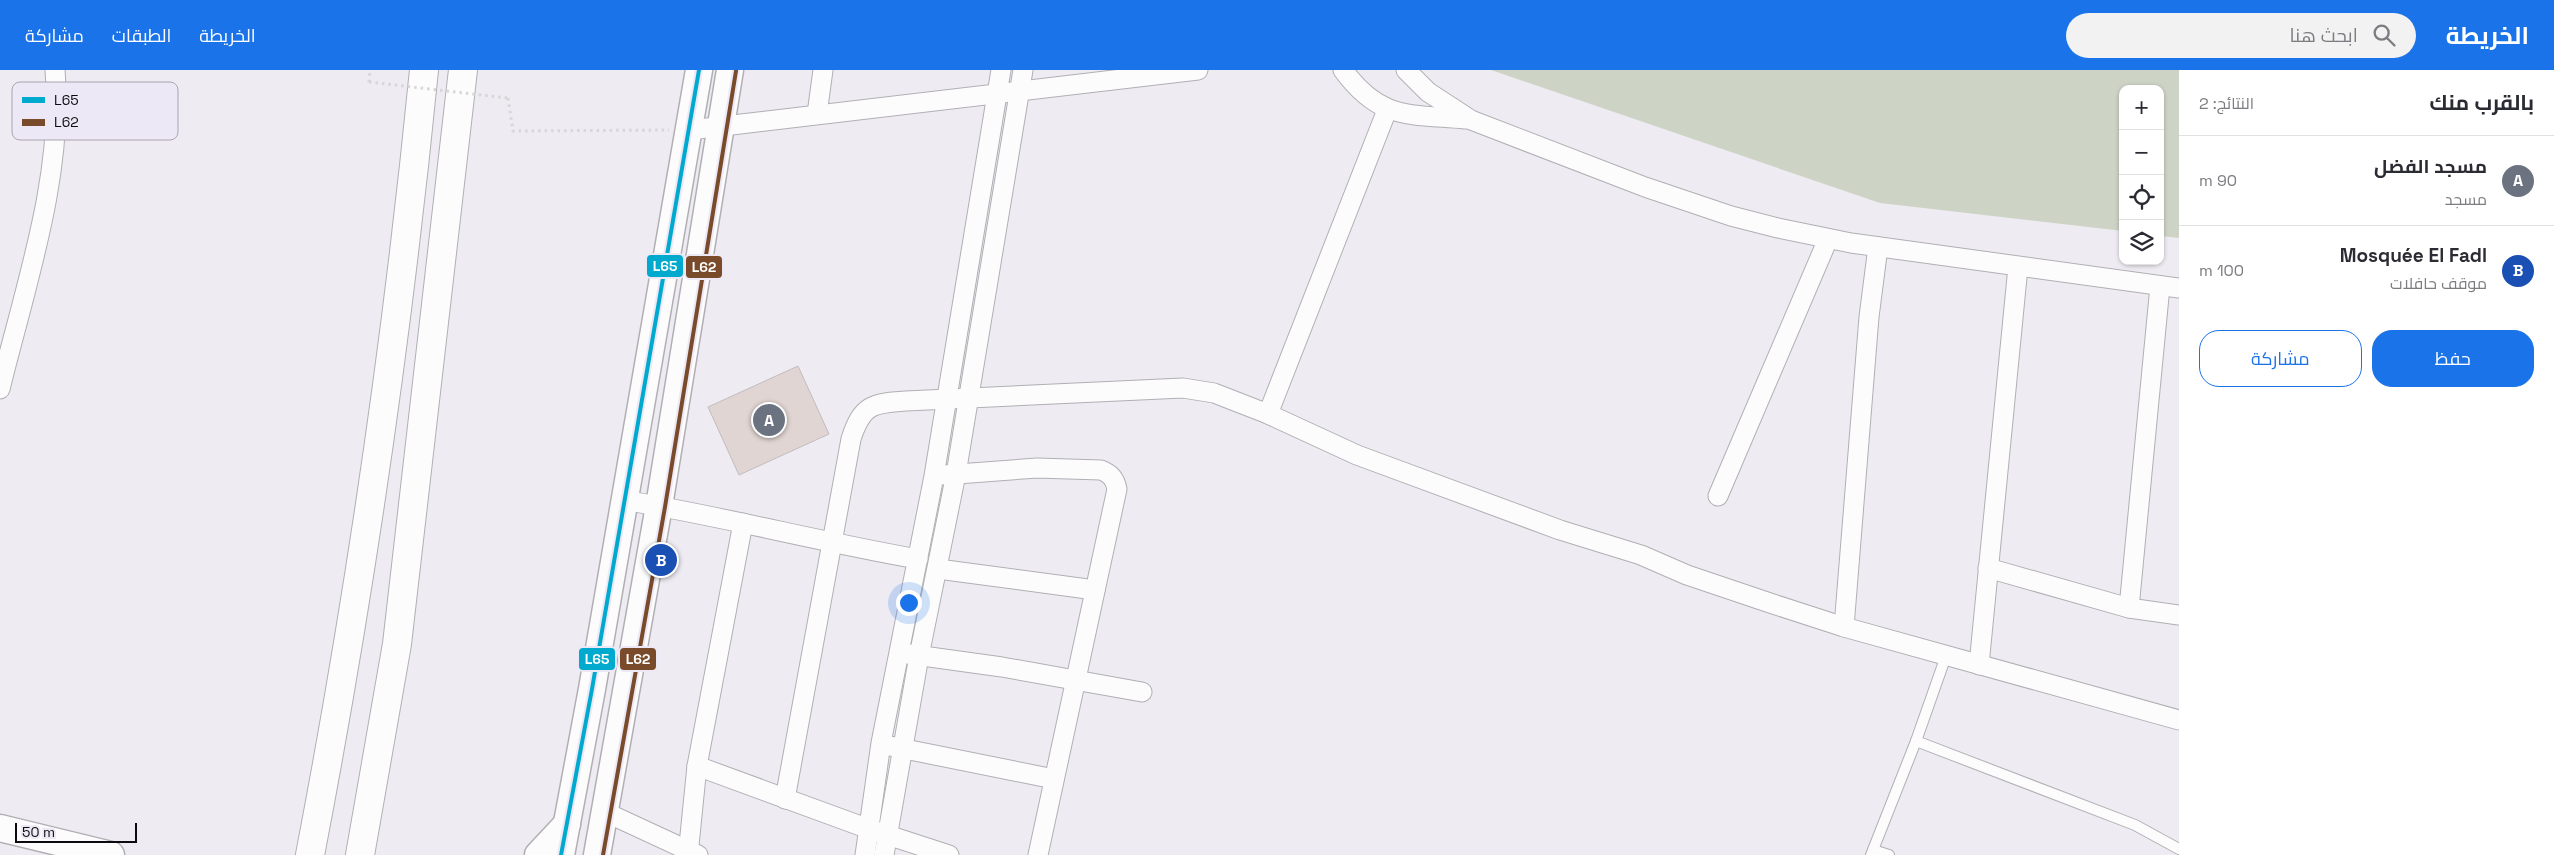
<!DOCTYPE html>
<html lang="ar">
<meta charset="utf-8">
<style>
body{margin:0;font-family:"Space Grotesk",Cairo,sans-serif;background:#f2f2f3;color:#2b2b33;direction:rtl}
.controls{position:absolute;right:15px;top:15px;display:grid;overflow:hidden;border-radius:10px;box-shadow:0 1px 4px #0004}
.controls button{width:45px;height:45px;display:grid;place-items:center;padding:0;border:0;border-bottom:1px solid #e1e1e2;background:#fff;color:#2b2b33;font:25px sans-serif}
.scale{position:absolute;left:15px;bottom:12px;width:122px;box-sizing:border-box;padding-left:5px;border:2px solid #0c0a0e;border-top:0;font-size:14px;line-height:18px;white-space:nowrap;color:#0c0a0e;-webkit-text-stroke:4px #ede8f5;paint-order:stroke}
.you{position:absolute;left:908px;top:532px;width:18px;height:18px;margin:-12px;border:4px solid #fff;border-radius:50%;background:#1a73e8;box-shadow:0 0 0 8px #1a73e833}
.badge{display:grid;place-items:center;width:32px;height:32px;border-radius:50%;background:#1a73e8;color:#fff;font-size:16px;font-weight:700}
.pin{position:absolute;translate:-50% -50%;border:2px solid #fff;box-shadow:0 1px 5px #0006}
.list{margin:0;padding:0;list-style:none}
h2{display:flex;justify-content:space-between;align-items:center;height:65px;margin:0;padding:0 20px;font-size:21px}
h2 small{font-size:16px;font-weight:400;color:#7c7c81}
.list li{display:grid;grid-template-columns:32px 1fr auto;gap:15px;align-items:center;box-sizing:border-box;height:90px;padding:0 20px;border-top:1px solid #e1e1e2}
.list b{display:block;font-size:19px;white-space:nowrap}
.list p{margin:0;font-size:16px;white-space:nowrap;color:#7c7c81}
.list em{font-size:16px;font-style:normal;color:#7c7c81}
.actions{display:flex;gap:10px;padding:15px 20px}
.actions a{flex:1;padding:11px 0;border:1px solid #1a73e8;border-radius:20px;text-align:center;font-size:18px;color:#1a73e8}
.actions .main{background:#1a73e8;color:#fff}
.icon{flex:none;width:28px;height:28px;fill:none;stroke:currentColor;stroke-width:2;stroke-linecap:round;stroke-linejoin:round}
.map{position:relative;flex:none;width:2179px;height:785px;overflow:hidden;direction:ltr}
header{display:flex;align-items:center;gap:30px;box-sizing:border-box;height:70px;padding:0 25px;background:#1a73e8;color:#fff}
header strong{font-size:24px}
nav{display:flex;gap:28px;margin-inline-start:auto;font-size:18px}
.search{width:350px;height:45px;background:#f2f2f3;display:flex;align-items:center;gap:12px;box-sizing:border-box;padding:0 18px;border-radius:28px;color:#7c7c81;font-size:19px}
main{display:flex}
aside{flex:1;background:#fff}
.map>svg:first-child{display:block}
</style>
<header>
<strong>الخريطة</strong>
<div class="search"><svg class="icon" aria-label="search" viewBox="0 0 24 24"><circle cx="10" cy="10" r="6"/><path d="M15 15l6 6"/></svg>ابحث هنا</div>
<nav><a>الخريطة</a><a>الطبقات</a><a>مشاركة</a></nav>
</header>
<main>
<aside>
<h2>بالقرب منك<small>النتائج: 2</small></h2>
<ul class="list">
<li><span class="badge" style="background:#6b7280">A</span><div><b>مسجد الفضل</b><p>مسجد</p></div><em>90 m</em></li>
<li><span class="badge" style="background:#1a4fb4">B</span><div><b>Mosquée El Fadl</b><p>موقف حافلات</p></div><em>100 m</em></li>
</ul>
<div class="actions"><a class="main">حفظ</a><a>مشاركة</a></div>
</aside>
<div class="map">
<svg width="2179" height="785" viewBox="0 0 2179 785">
<rect width="100%" height="100%" fill="#eeebf2"/>
<path fill="#cdd4c6" d="M 1491,0 L 2179,0 L 2179,168 L 2160,166 L 2160,19 L 2123,19 L 2123,161 L 1880,133 Z"/>
<path fill="#e0d5d3" stroke="#c0bcbe" d="M 798,296 L 829,364 L 739,405 L 708,337 Z"/>
<g fill="none" stroke-linecap="round" stroke-linejoin="round">
<defs>
<g id="lane">
<path d="M 1946,586 L 1916,671 L 2135,755 L 2179,779"/>
<path d="M 1873,780 L 1889,785"/>
<path d="M 1871,785 L 1916,671"/>
</g>
<g id="street">
<path d="M 1343,0 C 1380,50 1408,44 1465,49"/>
<path d="M 1406,0 L 1428,22 L 1471,50 L 1645,117 L 1731,146 L 1778,158 L 1851,173 L 2179,218"/>
<path d="M 817,44 L 823,0"/>
<path d="M 690,60 L 1198,0"/>
<path d="M 0,319 C 25,217 64,105 55,0"/>
<path d="M 1268,344 L 1387,40"/>
<path d="M 944,405 L 1037,398 L 1101,400 C 1111,404 1115,409 1117,419 L 1038,785"/>
<path d="M 1718,426 L 1828,169"/>
<path d="M 623,430 C 722,446 820,472 918,489"/>
<path d="M 1988,498 L 2129,538 L 2179,545"/>
<path d="M 938,499 L 1095,520"/>
<path d="M 2129,538 L 2160,216"/>
<path d="M 1844,557 L 1869,247 L 1878,177"/>
<path d="M 908,584 L 1002,597 L 1142,622"/>
<path d="M 1979,595 L 2018,197"/>
<path d="M 890,676 L 1054,709"/>
<path d="M 697,696 L 869,759 L 949,785"/>
<path d="M 785,729 L 851,369 C 862,335 872,333 906,331 L 1183,318 L 1214,323 L 1268,344 L 1357,385 L 1560,460 L 1641,485 L 1687,505 L 1773,534 L 1844,557 L 2179,650"/>
<path d="M 605,742 L 698,785"/>
<path d="M 688,785 L 697,696 L 743,453"/>
<path d="M 865,785 L 881,673 L 934,406 L 1001,0"/>
<path d="M 884,785 L 919,586 L 956,404 L 1023,0"/>
</g>
<g id="secondary">
<path d="M 0,758 L 111,785"/>
<path d="M 538,785 L 567,754"/>
<path d="M 561,785 L 592,619 L 699,0"/>
<path d="M 597,785 L 659,436 L 730,0"/>
</g>
<g id="highway">
<path d="M 310,785 C 360,525 398,263 424,0"/>
<path d="M 360,785 L 397,574 L 463,0"/>
</g>
</defs>
<use href="#lane" stroke="#b1afb4" stroke-width="12"/>
<use href="#street" stroke="#b1afb4" stroke-width="21"/>
<use href="#secondary" stroke="#b1afb4" stroke-width="29"/>
<use href="#highway" stroke="#b1afb4" stroke-width="30"/>
<g stroke="#d7d6d8" stroke-width="3" stroke-dasharray="2.5 4" stroke-linecap="butt">
<path d="M 369,12 L 370,0"/>
<path d="M 508,28 L 513,61 L 669,60"/>
</g>
<use href="#lane" stroke="#fcfcfd" stroke-width="10"/>
<use href="#street" stroke="#fcfcfd" stroke-width="19"/>
<use href="#secondary" stroke="#fcfcfd" stroke-width="26"/>
<use href="#highway" stroke="#fcfcfd" stroke-width="28"/>
<path stroke="#d7d6d8" stroke-width="3" stroke-dasharray="2.5 4" stroke-linecap="butt" d="M 369,12 L 508,28"/>
<defs>
<path id="bus-1" d="M 561,785 L 592,619 L 699,0"/>
<path id="bus-2" d="M 603,785 L 665,437 L 736,1"/>
</defs>
<use href="#bus-1" stroke="#ede8f5" stroke-width="8"/>
<use href="#bus-2" stroke="#ede8f5" stroke-width="8"/>
<use href="#bus-1" stroke="#00a9ce" stroke-width="4"/>
<use href="#bus-2" stroke="#7a4b2a" stroke-width="4"/>
</g>
<rect x="12" y="12" width="166" height="58" rx="8" fill="#ede8f5" stroke="#aaa5b0" stroke-width="1"/>
<rect x="22" y="27" width="23" height="6" fill="#00a9ce"/>
<rect x="22" y="49" width="23" height="7" fill="#7a4b2a"/>
<g font-size="14" fill="#0c0a0e">
<text x="54" y="35">L65</text>
<text x="54" y="57">L62</text>
</g>
<g stroke="#ede8f5" stroke-width="2">
<rect x="646" y="184" width="38" height="24" rx="5" fill="#00a9ce"/>
<rect x="685" y="185" width="38" height="24" rx="5" fill="#7a4b2a"/>
<rect x="578" y="577" width="38" height="24" rx="5" fill="#00a9ce"/>
<rect x="619" y="577" width="38" height="24" rx="5" fill="#7a4b2a"/>
</g>
<g font-size="14" text-anchor="middle" font-weight="bold" fill="#fff">
<text x="665" y="201">L65</text>
<text x="704" y="202">L62</text>
<text x="597" y="594">L65</text>
<text x="638" y="594">L62</text>
</g>
</svg>
<div class="controls">
<button>+</button>
<button>−</button>
<button><svg class="icon" aria-label="locate" viewBox="0 0 24 24"><circle cx="12" cy="12" r="6"/><path d="M12 2v4M12 18v4M2 12h4M18 12h4"/></svg></button>
<button><svg class="icon" aria-label="layers" viewBox="0 0 24 24"><path d="M12 4l9 5-9 5-9-5zM3 14l9 5 9-5"/></svg></button>
</div>
<div class="scale">50 m</div>
<div class="you"></div>
<div class="pin badge" style="left:769px;top:350px;background:#6b7280">A</div>
<div class="pin badge" style="left:661px;top:490px;background:#1a4fb4">B</div>
</div>
</main>
